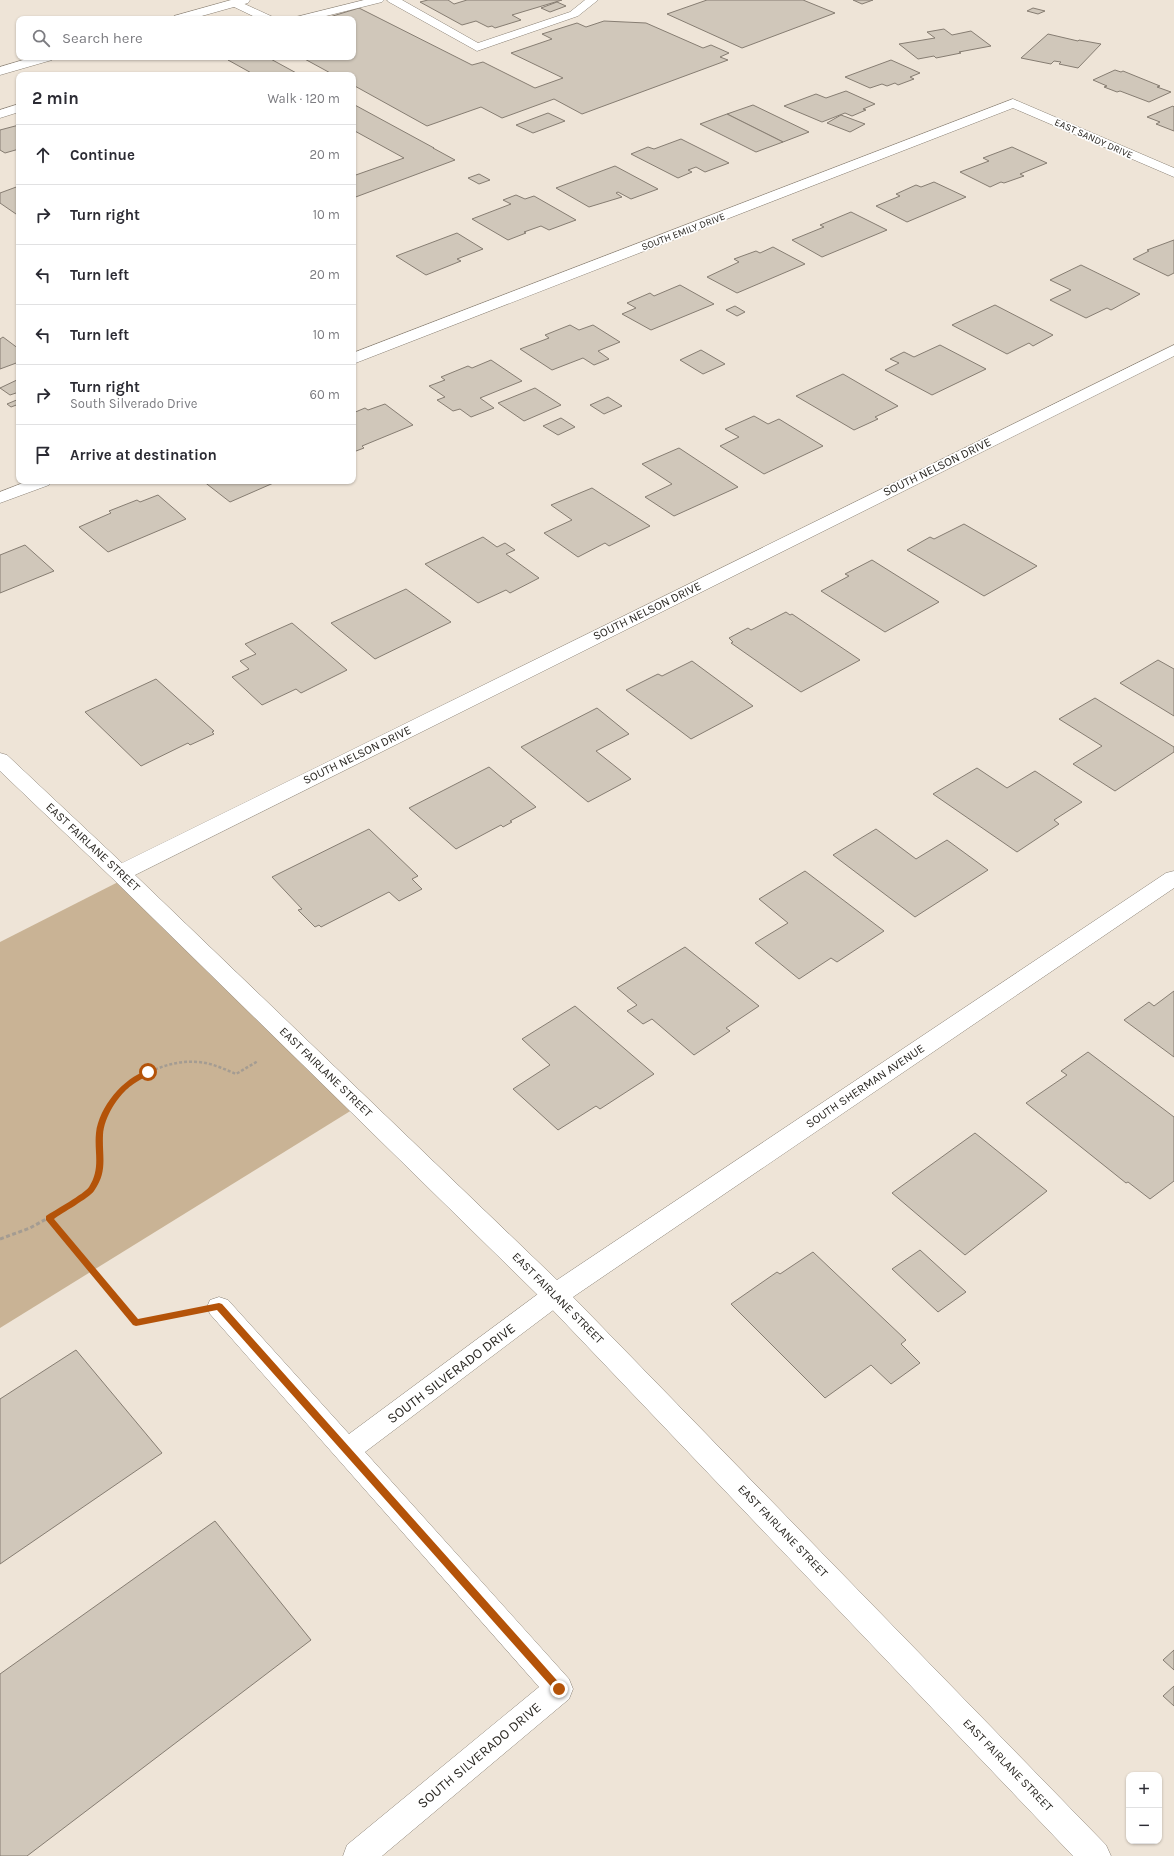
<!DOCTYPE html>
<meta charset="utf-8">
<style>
body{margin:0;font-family:Karla,sans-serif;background:#f2f2f3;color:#2b2b33}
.controls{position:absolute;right:12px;bottom:12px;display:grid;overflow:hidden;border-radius:8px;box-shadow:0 1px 3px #0004}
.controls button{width:36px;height:36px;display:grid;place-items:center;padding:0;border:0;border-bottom:1px solid #e1e1e2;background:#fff;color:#2b2b33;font:20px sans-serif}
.stop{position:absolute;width:12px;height:12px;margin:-9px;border:3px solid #b45309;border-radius:50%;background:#fff}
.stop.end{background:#b45309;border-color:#fff;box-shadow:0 1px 4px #0008}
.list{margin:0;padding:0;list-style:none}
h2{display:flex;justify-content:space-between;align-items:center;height:52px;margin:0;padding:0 16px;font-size:17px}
h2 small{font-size:13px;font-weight:400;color:#7c7c81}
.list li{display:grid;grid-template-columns:26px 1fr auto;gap:12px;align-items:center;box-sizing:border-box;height:60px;padding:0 16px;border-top:1px solid #e1e1e2}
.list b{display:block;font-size:15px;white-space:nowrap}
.list p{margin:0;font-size:13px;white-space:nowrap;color:#7c7c81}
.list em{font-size:13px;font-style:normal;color:#7c7c81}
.icon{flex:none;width:22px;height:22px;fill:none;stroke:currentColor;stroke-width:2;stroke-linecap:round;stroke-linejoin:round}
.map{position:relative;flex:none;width:1174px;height:1856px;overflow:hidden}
.search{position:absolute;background:#fff;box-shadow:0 1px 3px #0004;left:16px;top:16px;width:340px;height:44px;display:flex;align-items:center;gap:10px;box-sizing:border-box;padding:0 14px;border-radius:8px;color:#7c7c81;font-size:15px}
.panel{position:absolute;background:#fff;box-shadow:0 1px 3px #0004;left:16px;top:72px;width:340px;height:412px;border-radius:8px}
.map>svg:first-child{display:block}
</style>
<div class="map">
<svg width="1174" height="1856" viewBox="0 0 1174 1856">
<rect width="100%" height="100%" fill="#eee4d7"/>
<path fill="#c9b395" d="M 126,878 L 360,1105 L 0,1328 L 0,942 Z"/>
<g fill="#d0c7ba" stroke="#867d72">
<path d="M 428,0 L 448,0 L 454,4 L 467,0 L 562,0 L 512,15 L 521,20 L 495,28 L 492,26 L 488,27 L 476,21 L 462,25 L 420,2 Z"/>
<path d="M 707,0 L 803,0 L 835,13 L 742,48 L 667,14 Z"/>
<path d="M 853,0 L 873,0 L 862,4 Z"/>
<path d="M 557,2 L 566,6 L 550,12 L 541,8 Z"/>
<path d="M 359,8 L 472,65 L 483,62 L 535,88 L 563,78 L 511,53 L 552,39 L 542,34 L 577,23 L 586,27 L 604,21 L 646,23 L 703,48 L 711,45 L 729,53 L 720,57 L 728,60 L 582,114 L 554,99 L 502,118 L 481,107 L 427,126 L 353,85 L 353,75 L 334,75 L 301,57 L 353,57 L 353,19 L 323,19 Z"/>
<path d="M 1033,8 L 1045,11 L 1038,14 L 1027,11 Z"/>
<path d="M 944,29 L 952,35 L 971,31 L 991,46 L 959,52 L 961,53 L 936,58 L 934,56 L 918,59 L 899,44 L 935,38 L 927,32 Z"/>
<path d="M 1048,34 L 1078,41 L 1079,40 L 1101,44 L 1078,68 L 1059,64 L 1061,62 L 1054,61 L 1051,64 L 1021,58 Z"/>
<path d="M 238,57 L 267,57 L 300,75 L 255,75 L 228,60 Z"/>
<path d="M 891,60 L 920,73 L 910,77 L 914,79 L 898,85 L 895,83 L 887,86 L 882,84 L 870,88 L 845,77 Z"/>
<path d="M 1115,70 L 1121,72 L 1123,71 L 1160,86 L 1157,87 L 1171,92 L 1149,102 L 1120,91 L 1117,92 L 1104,87 L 1107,86 L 1093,80 Z"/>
<path d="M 846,91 L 875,104 L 863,109 L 866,110 L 852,116 L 845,113 L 822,122 L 784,106 L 816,94 L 826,98 Z"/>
<path d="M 353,104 L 434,148 L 433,148 L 455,160 L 353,198 L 353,176 L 404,158 L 353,130 Z"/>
<path d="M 753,105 L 809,132 L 783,142 L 727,114 Z"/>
<path d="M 1173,106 L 1174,107 L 1174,131 L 1156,124 L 1160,122 L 1147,117 Z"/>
<path d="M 548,113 L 565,121 L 533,133 L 516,125 Z"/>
<path d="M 727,114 L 783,142 L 756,152 L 700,124 Z"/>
<path d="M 841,115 L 865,124 L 850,132 L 827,123 Z"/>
<path d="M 19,125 L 19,149 L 5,153 L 0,150 L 0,130 Z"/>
<path d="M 681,139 L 729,163 L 705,172 L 696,167 L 688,170 L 692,172 L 678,178 L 631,154 L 648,147 L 654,149 Z"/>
<path d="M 1012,147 L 1047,163 L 1020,174 L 1024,176 L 1004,183 L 1001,182 L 990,187 L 960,172 L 989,161 L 983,158 Z"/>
<path d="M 615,166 L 658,189 L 631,199 L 618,192 L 616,193 L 622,197 L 589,207 L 556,188 Z"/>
<path d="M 479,174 L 490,180 L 479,184 L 468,178 Z"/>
<path d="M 934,182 L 966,197 L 907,222 L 876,206 L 900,196 L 896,194 L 916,185 L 921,187 Z"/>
<path d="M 19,186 L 19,213 L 16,214 L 0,203 L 0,193 Z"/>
<path d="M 516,195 L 525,199 L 534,196 L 576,220 L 549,230 L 541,226 L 524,232 L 526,233 L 508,240 L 472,219 L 511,204 L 503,200 Z"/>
<path d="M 851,212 L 887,230 L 822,257 L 792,240 L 824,227 L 820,225 Z"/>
<path d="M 457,233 L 483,249 L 457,259 L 461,261 L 426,275 L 396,256 Z"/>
<path d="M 1174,240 L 1174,273 L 1168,276 L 1133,259 L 1149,251 L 1147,250 Z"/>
<path d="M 773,247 L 805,264 L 737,293 L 707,277 L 739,262 L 734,259 L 756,251 L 760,253 Z"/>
<path d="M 1081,265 L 1140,294 L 1111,310 L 1107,308 L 1086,318 L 1050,300 L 1071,290 L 1050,280 Z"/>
<path d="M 680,285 L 714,304 L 651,330 L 622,314 L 636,308 L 627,303 L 650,293 L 654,296 Z"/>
<path d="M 995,305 L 1053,335 L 1033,346 L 1029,343 L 1007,354 L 952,325 Z"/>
<path d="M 735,306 L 745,312 L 737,316 L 726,310 Z"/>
<path d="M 570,325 L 579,330 L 593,325 L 620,342 L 598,351 L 609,359 L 594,365 L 583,358 L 552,370 L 520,349 L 549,338 L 545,335 Z"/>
<path d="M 3,337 L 19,349 L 19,362 L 0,369 L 0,339 Z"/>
<path d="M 940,345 L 986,369 L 932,395 L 885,370 L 899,363 L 890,359 L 904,352 L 914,357 Z"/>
<path d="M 701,350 L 725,364 L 703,374 L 680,360 Z"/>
<path d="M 491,360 L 522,381 L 480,398 L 494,408 L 471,417 L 460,409 L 453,411 L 437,400 L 445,397 L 429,386 L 445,380 L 441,377 L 468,366 L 472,368 Z"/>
<path d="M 843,374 L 898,406 L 875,417 L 878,419 L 854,430 L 796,396 Z"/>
<path d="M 19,379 L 19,395 L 16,393 L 10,395 L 0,388 Z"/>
<path d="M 535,388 L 561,405 L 524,421 L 498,403 Z"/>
<path d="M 608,397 L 622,406 L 604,414 L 590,405 Z"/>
<path d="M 19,399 L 19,404 L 11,407 L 7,404 Z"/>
<path d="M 385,404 L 413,425 L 362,446 L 364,448 L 356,451 L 353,450 L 353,413 L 365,408 L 368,410 Z"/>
<path d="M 754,416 L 768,424 L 779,419 L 823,446 L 764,474 L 720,446 L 739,437 L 725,429 Z"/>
<path d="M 561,418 L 575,427 L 558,435 L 543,426 Z"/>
<path d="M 679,448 L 738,487 L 674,516 L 645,497 L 672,484 L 642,464 Z"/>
<path d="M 203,481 L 278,481 L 230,502 Z"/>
<path d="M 592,488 L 650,526 L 609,546 L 605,543 L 578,557 L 544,533 L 572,520 L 551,505 Z"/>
<path d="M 158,495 L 186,519 L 108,552 L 79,527 L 111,513 L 109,511 L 137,500 L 140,502 Z"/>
<path d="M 964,524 L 1037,566 L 984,596 L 907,550 L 930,537 L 934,539 Z"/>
<path d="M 483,537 L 497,547 L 505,543 L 515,550 L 506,554 L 539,578 L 510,593 L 506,590 L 478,603 L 425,564 Z"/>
<path d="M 25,545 L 54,571 L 0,593 L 0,555 Z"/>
<path d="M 872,560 L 939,602 L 885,632 L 821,591 L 849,576 L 845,574 Z"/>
<path d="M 406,589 L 451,622 L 375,659 L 331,623 Z"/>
<path d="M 786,612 L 790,615 L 792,614 L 860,660 L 801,692 L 731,643 L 733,642 L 729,638 L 748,628 L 751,630 Z"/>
<path d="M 292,623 L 347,670 L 301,693 L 296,689 L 262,705 L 232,677 L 249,669 L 240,661 L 256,654 L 245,644 Z"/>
<path d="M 1158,660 L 1174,669 L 1174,716 L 1120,683 Z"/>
<path d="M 692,661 L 753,706 L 691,739 L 626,690 L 658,674 L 662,676 Z"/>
<path d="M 156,679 L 214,731 L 212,732 L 214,734 L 190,745 L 188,743 L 141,766 L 85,712 Z"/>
<path d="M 1095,698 L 1174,747 L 1174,752 L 1115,791 L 1073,764 L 1102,746 L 1059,719 Z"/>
<path d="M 597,708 L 629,734 L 596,751 L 631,779 L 588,802 L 521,747 Z"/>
<path d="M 489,767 L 536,807 L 510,821 L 512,822 L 503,827 L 501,825 L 456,849 L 409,808 Z"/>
<path d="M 977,768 L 1007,788 L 1035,771 L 1082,802 L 1054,820 L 1059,824 L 1017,852 L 933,794 Z"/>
<path d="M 369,829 L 418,876 L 412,879 L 422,889 L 399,901 L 389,892 L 321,927 L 319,925 L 315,927 L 298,910 L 302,909 L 272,877 Z"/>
<path d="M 876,829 L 916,859 L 947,840 L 988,870 L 915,917 L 833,855 Z"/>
<path d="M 805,871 L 884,931 L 837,962 L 831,958 L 799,979 L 755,943 L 788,923 L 759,899 Z"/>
<path d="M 685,947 L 759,1006 L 726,1028 L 730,1031 L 694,1055 L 652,1019 L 643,1024 L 627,1011 L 637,1005 L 617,988 Z"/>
<path d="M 1174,991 L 1174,1057 L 1124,1020 L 1149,1002 L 1154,1006 Z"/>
<path d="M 575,1006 L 654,1074 L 600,1109 L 596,1106 L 558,1130 L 513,1089 L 550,1065 L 522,1039 Z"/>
<path d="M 1088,1052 L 1174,1117 L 1174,1181 L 1150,1199 L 1128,1182 L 1126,1183 L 1026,1103 L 1067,1075 L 1061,1071 Z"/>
<path d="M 975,1133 L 1047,1191 L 965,1255 L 892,1193 Z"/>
<path d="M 920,1250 L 966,1292 L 938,1312 L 892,1269 Z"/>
<path d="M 813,1252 L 906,1340 L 901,1344 L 920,1363 L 891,1384 L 871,1365 L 825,1398 L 731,1304 L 777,1272 L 780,1274 Z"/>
<path d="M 76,1350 L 162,1453 L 0,1564 L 0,1399 Z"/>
<path d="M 215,1521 L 311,1640 L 27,1856 L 0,1856 L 0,1674 Z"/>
<path d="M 1174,1650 L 1174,1670 L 1163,1660 Z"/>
<path d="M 1174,1686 L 1174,1706 L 1163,1696 Z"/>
</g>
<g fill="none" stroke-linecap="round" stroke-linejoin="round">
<defs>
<g id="service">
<path d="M 232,0 L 238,1 L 273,17 L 275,19 L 259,19 L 230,5 L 228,3 Z"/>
<path d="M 364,0 L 384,0 L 382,2 L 314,19 L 294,19 L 296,17 Z"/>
<path d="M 387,0 L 402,0 L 478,43 L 570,12 L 585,0 L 598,0 L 578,16 L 477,51 L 389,2 Z"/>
<path d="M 19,104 L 19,112 L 0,118 L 0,110 Z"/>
<path d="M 555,1285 L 564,1288 L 567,1295 L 564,1302 L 365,1452 L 569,1679 L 573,1689 L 569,1699 L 382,1856 L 343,1856 L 347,1845 L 539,1687 L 210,1314 L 207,1307 L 210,1300 L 219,1297 L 228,1300 L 349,1434 L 546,1288 Z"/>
</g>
<g id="minor">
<path d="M 1013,99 L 1174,168 L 1174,177 L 1013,108 L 353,364 L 353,353 Z"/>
<path d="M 1174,345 L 1174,356 L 135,875 L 557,1280 L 1166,873 L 1174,871 L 1174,888 L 573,1297 L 1106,1845 L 1111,1856 L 1073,1856 L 546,1303 L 112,878 L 0,771 L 0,753 L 7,755 L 122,863 Z"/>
<path d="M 28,481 L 52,481 L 49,485 L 0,503 L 0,492 Z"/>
</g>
<g id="primary">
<path d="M 231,0 L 250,0 L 248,3 L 191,19 L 172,19 L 174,16 Z"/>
<path d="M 33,57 L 53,57 L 52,60 L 0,75 L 0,67 Z"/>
</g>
</defs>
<use href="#service" stroke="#8b8276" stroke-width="1"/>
<use href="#minor" stroke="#8b8276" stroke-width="1"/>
<use href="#primary" stroke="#8b8276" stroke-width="1"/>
<path stroke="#a49c92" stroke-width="2.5" stroke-dasharray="3 2" stroke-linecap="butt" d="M 55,1214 C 68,1206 88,1197 96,1183 C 105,1165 98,1142 102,1123 C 103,1117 107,1112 110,1107 C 129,1079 164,1059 198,1062 C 212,1063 224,1069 236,1074 L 258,1061"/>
<g stroke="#a49c92" stroke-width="3" stroke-dasharray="4 2.5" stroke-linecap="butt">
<path d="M 49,1218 L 136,1323 L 181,1314"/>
<path d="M 0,1239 L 30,1228 L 57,1213"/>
</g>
<use href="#service" fill="#fff" fill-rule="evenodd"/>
<use href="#minor" fill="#fff" fill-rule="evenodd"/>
<use href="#primary" fill="#fff" fill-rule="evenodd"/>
</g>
<path fill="#b45309" d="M 148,1070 L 151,1072 L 150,1074 C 144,1078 137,1081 132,1085 C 118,1095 104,1117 103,1135 C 102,1157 108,1171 94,1191 C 89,1198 62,1213 54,1219 L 138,1319 L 219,1303 L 222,1304 L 562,1686 L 563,1689 L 562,1692 L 556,1692 L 217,1310 L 136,1326 L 133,1325 L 46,1220 L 46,1216 C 55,1210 84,1194 89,1187 C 101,1168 94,1153 96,1133 C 99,1107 123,1078 148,1070 Z"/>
<g text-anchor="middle" stroke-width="3.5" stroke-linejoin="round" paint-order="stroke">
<g font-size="10" fill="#2a2722" stroke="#fff">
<text transform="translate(1094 138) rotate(24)" y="4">EAST SANDY DRIVE</text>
<text transform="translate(683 231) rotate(-21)" y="4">SOUTH EMILY DRIVE</text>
</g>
<g font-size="12" fill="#2a2722" stroke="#fff">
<text transform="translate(937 467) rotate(-26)" y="4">SOUTH NELSON DRIVE</text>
<text transform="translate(647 611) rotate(-26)" y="4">SOUTH NELSON DRIVE</text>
<text transform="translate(357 755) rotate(-26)" y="4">SOUTH NELSON DRIVE</text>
<text transform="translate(93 847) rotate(43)" y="4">EAST FAIRLANE STREET</text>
<text transform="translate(326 1072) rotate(44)" y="4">EAST FAIRLANE STREET</text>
<text transform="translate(865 1086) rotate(-34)" y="4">SOUTH SHERMAN AVENUE</text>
<text transform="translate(558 1298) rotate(45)" y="4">EAST FAIRLANE STREET</text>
<text transform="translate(783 1531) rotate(46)" y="4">EAST FAIRLANE STREET</text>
<text transform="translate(1008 1765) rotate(46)" y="4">EAST FAIRLANE STREET</text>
</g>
<g font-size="14" fill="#2a2722" stroke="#fff">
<text transform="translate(451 1373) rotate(-37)" y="5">SOUTH SILVERADO DRIVE</text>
<text transform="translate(479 1755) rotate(-40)" y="5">SOUTH SILVERADO DRIVE</text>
</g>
</g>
</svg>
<div class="controls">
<button>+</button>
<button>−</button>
</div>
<div class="stop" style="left:148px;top:1072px"></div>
<div class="stop end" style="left:559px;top:1689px"></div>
<div class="search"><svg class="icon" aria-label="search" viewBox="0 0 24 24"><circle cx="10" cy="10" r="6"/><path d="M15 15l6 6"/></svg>Search here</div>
<section class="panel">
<h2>2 min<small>Walk · 120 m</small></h2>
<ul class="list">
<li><svg class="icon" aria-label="ahead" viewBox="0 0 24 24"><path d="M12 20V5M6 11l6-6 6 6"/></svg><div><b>Continue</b></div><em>20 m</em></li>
<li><svg class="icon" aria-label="right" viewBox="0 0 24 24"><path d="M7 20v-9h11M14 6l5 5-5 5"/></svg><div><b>Turn right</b></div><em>10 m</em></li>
<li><svg class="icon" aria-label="left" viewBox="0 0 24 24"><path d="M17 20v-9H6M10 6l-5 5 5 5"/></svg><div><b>Turn left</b></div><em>20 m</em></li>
<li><svg class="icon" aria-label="left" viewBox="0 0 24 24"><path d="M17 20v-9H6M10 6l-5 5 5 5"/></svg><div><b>Turn left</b></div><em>10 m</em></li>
<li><svg class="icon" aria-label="right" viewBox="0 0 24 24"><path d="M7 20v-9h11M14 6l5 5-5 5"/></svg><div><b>Turn right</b><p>South Silverado Drive</p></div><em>60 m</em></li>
<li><svg class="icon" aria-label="arrive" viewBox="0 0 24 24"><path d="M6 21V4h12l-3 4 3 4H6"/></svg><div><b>Arrive at destination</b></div></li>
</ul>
</section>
</div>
